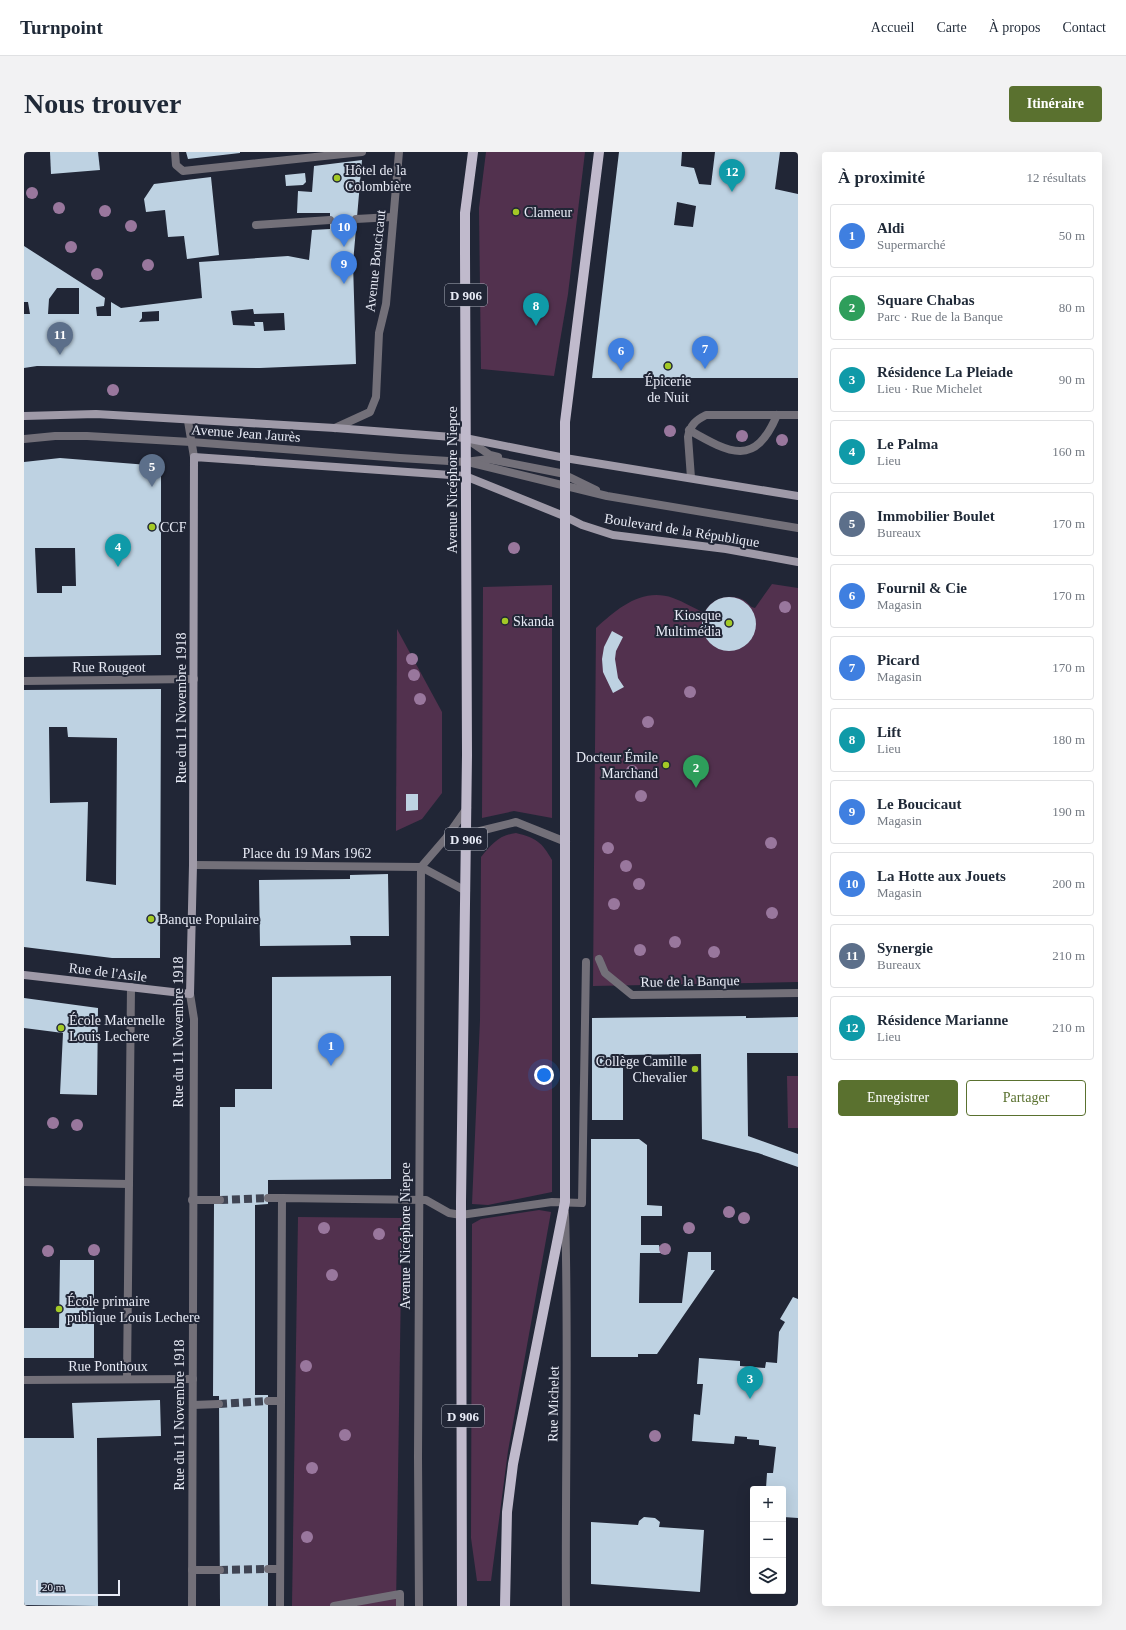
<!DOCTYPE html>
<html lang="fr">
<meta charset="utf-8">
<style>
body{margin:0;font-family:"Times New Roman",serif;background:#f2f2f3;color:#1f2937}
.controls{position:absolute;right:12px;bottom:12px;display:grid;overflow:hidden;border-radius:4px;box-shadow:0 4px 16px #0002}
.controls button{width:36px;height:36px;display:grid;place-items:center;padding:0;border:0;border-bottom:1px solid #e0e1e3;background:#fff;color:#1f2937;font:20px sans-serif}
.scale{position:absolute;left:12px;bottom:10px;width:84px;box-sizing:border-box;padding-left:4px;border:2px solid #e8ebf6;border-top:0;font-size:11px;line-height:14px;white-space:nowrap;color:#e8ebf6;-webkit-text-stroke:3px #212636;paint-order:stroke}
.you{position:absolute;left:520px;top:923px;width:14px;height:14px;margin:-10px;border:3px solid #fff;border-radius:50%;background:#1a73e8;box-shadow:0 0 0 6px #1a73e833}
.badge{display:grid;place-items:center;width:26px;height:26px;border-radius:50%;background:#5a712f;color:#fff;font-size:13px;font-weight:700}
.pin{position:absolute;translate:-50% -33px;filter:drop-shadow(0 1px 2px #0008)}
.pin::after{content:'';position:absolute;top:21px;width:14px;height:12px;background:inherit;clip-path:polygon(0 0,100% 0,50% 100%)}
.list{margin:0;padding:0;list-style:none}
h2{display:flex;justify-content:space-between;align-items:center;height:52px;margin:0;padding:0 16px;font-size:17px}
h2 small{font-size:13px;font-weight:400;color:#747a83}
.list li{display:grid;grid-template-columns:26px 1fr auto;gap:12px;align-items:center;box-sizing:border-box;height:64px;margin:0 8px 8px;padding:0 8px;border:1px solid #e0e1e3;border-radius:4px}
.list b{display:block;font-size:15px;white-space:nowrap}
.list p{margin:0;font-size:13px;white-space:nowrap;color:#747a83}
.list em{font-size:13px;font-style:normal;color:#747a83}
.actions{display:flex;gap:8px;padding:12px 16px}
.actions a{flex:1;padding:9px 0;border:1px solid #5a712f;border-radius:4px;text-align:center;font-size:14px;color:#5a712f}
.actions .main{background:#5a712f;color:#fff}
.icon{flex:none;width:22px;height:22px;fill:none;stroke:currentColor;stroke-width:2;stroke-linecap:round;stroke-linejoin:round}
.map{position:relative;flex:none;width:774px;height:1454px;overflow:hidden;border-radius:4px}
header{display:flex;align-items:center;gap:24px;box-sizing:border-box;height:56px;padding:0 20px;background:#fff;border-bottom:1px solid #e0e1e3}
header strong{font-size:19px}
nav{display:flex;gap:22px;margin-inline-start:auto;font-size:14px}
.intro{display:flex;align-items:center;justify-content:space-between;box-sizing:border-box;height:96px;padding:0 24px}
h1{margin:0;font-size:28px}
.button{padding:10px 18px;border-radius:4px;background:#5a712f;color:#fff;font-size:14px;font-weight:700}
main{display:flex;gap:24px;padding:0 24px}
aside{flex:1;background:#fff;border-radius:4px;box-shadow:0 4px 16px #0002}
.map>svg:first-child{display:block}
</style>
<header>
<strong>Turnpoint</strong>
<nav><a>Accueil</a><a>Carte</a><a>À propos</a><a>Contact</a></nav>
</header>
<div class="intro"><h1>Nous trouver</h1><a class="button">Itinéraire</a></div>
<main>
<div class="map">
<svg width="774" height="1454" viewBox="0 0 774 1454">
<rect width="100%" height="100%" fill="#212636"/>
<g fill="#52314e">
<path d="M 462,0 L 561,0 L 544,142 L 530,224 L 457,217 L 455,56 Z"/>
<path d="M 748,432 L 774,436 L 774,830 L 569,834 L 572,476 C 593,457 618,435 649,446 C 660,450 670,456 680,461 C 687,446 707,440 721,449 C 725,452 726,455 731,456 Z"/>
<path d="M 528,433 L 528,666 L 490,659 L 458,666 L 459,435 Z"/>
<path d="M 373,477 L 418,560 L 418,641 L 398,667 L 372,679 Z"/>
<path d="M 492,681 C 512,686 518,690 528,708 L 528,1040 L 464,1053 L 448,1052 L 456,868 L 457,705 C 468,692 475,683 492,681 Z"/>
<path d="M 763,924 L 774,924 L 774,976 L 764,976 Z"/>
<path d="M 515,1058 L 527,1060 L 484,1299 L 467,1429 L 453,1429 L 447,1386 L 448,1072 L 457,1067 Z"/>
<path d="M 274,1065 L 378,1066 L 372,1454 L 268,1454 Z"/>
</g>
<g fill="#bed2e2" fill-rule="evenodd">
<path d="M 26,0 L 74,0 L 76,18 L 27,22 Z"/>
<path d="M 162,0 L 216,0 L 216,1 L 164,7 Z"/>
<path d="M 595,0 L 658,0 L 657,14 L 670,16 L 675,32 L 687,33 L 691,0 L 756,0 L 751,37 L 774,42 L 774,226 L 568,226 ZM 653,50 L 672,54 L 669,75 L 650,73 Z"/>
<path d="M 338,8 L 329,111 L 332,212 L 236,216 L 13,214 L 0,216 L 0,162 L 6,162 L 4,150 L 0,150 L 0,94 L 81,146 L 80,154 L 72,155 L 73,164 L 87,164 L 87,150 L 97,156 L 178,146 L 175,110 L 264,104 L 285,108 L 288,78 L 306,77 L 306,61 L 273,61 L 274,39 L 288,40 L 290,14 ZM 33,136 L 55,136 L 55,162 L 24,162 L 25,147 ZM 229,157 L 230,162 L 260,161 L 261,178 L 240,179 L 239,170 L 230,170 L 231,174 L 209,173 L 207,159 ZM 135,159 L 135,169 L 115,170 L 118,166 L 118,160 Z"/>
<path d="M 281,21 L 282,30 L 279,33 L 262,34 L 261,23 Z"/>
<path d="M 187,25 L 195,103 L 163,107 L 160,84 L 144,85 L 141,58 L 122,60 L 120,47 L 130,32 Z"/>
<path d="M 36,306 L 137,314 L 137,503 L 0,505 L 0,310 ZM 11,396 L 51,396 L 52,434 L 38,434 L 38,441 L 13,441 Z"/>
<circle cx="705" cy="472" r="27"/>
<path d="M 588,479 L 599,485 L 592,499 L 591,507 L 594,526 L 600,535 L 589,541 L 579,520 L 578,507 L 580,495 Z"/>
<path d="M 137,537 L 136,806 L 88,806 L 0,795 L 0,538 ZM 25,575 L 43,575 L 44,585 L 93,586 L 92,733 L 62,729 L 64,650 L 26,651 Z"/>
<path d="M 382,642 L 394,642 L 394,658 L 382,659 Z"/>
<path d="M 364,722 L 365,784 L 326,784 L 327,793 L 236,794 L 235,728 L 326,727 L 326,723 Z"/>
<path d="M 367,824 L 367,1027 L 244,1028 L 244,1052 L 231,1053 L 231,1243 L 244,1243 L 244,1454 L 196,1454 L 195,1244 L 189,1244 L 190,1052 L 196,1052 L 196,955 L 211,955 L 211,937 L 248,937 L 248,825 Z"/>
<path d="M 0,846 L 74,856 L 73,943 L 36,942 L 39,881 L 0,876 Z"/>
<path d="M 722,864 L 722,866 L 774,865 L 774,901 L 723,901 L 724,984 L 774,1002 L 774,1015 L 734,1001 L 678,987 L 677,902 L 599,903 L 599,968 L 568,968 L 568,866 Z"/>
<path d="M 567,987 L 615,987 L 623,993 L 623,1053 L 638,1054 L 638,1064 L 617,1064 L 617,1093 L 635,1093 L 637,1101 L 616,1101 L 615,1151 L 658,1151 L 664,1100 L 687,1100 L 687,1118 L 691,1118 L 633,1202 L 614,1202 L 614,1205 L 567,1205 Z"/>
<path d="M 36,1108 L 70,1108 L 70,1206 L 0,1206 L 0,1176 L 35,1176 Z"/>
<path d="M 769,1145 L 774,1147 L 774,1366 L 759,1365 L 759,1337 L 742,1336 L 743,1321 L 749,1321 L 752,1295 L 735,1293 L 735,1288 L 723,1287 L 723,1285 L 711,1284 L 710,1292 L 668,1289 L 670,1262 L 676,1263 L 679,1232 L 673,1232 L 675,1206 L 716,1209 L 716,1214 L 741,1216 L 742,1210 L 753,1211 L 755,1180 L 761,1170 L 756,1167 Z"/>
<path d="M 136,1248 L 137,1284 L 73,1286 L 74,1454 L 0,1453 L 0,1286 L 50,1286 L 48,1251 Z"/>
<path d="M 620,1365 L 631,1366 L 636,1370 L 635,1375 L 680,1378 L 676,1440 L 567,1432 L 567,1370 L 614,1373 L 615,1369 Z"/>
</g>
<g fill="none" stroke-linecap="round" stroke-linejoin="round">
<g stroke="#3f4453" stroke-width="8" stroke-dasharray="8 4" stroke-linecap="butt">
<path d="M 196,1048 L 244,1046"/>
<path d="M 195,1252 L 244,1249"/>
<path d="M 196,1418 L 244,1417"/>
</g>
<g stroke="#737079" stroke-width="8">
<path d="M 332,67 L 368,65"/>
<path d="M 232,73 L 306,68"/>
<path d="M 665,278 C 707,302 731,315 753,263"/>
<path d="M 441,286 L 466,303 L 474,305"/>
<path d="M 0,287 L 31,284 L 63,284 L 167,290 L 376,306 L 441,310 L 465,307 L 541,322"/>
<path d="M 448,311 L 583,344 L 774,376"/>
<path d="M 537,321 L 572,338"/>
<path d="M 0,1030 L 105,1032"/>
</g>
<g stroke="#737079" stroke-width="8">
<path d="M 151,0 L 152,13 L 159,19 L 338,0"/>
<path d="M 164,269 L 170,305"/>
<path d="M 311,276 L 346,260 L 352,245 L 355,181 L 362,152 L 375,0"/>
<path d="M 667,326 L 664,285 C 666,273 672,268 682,263 L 774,263"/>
<path d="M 0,529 L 170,527"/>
<path d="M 442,686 L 456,679 L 492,670 L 542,690"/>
<path d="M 169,713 L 397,715 L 442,739"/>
<path d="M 575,807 L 581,821 L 608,843 L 774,841"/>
<path d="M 166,842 L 170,867 L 168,1454"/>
<path d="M 244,1046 L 258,1046"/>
<path d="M 168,1048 L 196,1048"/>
<path d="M 541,1061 C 545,1192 541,1323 542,1454"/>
<path d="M 103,1227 L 107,835"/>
<path d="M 0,1228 L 169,1227"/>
<path d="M 244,1249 L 257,1249"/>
<path d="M 169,1253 L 195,1252"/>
<path d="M 244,1417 L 256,1417"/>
<path d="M 168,1418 L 196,1418"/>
<path d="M 256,1454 L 258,1046 L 402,1048 L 425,1061 L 437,1063 L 528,1050 L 558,1051 L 562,810"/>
<path d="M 310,1454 L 376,1442 L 376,1454"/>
<path d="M 395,1454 L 394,1305 L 397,715 L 422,686 L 443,656"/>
</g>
<g stroke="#9f9aa8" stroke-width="8">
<path d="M 0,264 L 72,262 L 311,276 L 441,286 L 541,306 L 774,344"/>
<path d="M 0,823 L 166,842 L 169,713 L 170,305 L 441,324 L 540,364 L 558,373 L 589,383 L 702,397 L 774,410"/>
</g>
<g stroke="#c0bacc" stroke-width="10">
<path d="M 438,1454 L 437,1050 L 443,603 L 441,100 L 441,61 L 449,0"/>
<path d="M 481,1454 L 483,1360 L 489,1312 L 541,1050 L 541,270 L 575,0"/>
</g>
</g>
<g fill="#99779d">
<circle cx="8" cy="41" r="6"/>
<circle cx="35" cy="56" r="6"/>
<circle cx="81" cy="59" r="6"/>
<circle cx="107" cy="74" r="6"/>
<circle cx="47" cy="95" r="6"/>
<circle cx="124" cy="113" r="6"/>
<circle cx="73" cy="122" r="6"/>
<circle cx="89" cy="238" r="6"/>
<circle cx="646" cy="279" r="6"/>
<circle cx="718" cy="284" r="6"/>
<circle cx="758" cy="288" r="6"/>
<circle cx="490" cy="396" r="6"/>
<circle cx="761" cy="455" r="6"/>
<circle cx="388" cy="507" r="6"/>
<circle cx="390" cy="523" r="6"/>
<circle cx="666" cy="540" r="6"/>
<circle cx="396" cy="547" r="6"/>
<circle cx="624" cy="570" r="6"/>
<circle cx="608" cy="619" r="6"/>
<circle cx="617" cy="644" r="6"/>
<circle cx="747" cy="691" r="6"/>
<circle cx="584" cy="696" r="6"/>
<circle cx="602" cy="714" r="6"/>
<circle cx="615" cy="732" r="6"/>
<circle cx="590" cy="752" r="6"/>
<circle cx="748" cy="761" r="6"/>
<circle cx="651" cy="790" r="6"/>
<circle cx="616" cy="798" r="6"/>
<circle cx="690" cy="800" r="6"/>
<circle cx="29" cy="971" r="6"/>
<circle cx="53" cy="973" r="6"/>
<circle cx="705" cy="1060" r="6"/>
<circle cx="720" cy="1066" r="6"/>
<circle cx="300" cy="1076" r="6"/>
<circle cx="665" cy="1076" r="6"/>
<circle cx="355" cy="1082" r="6"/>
<circle cx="641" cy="1097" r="6"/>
<circle cx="70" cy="1098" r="6"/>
<circle cx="24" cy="1099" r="6"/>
<circle cx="308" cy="1123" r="6"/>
<circle cx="282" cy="1214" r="6"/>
<circle cx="321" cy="1283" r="6"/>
<circle cx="631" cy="1284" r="6"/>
<circle cx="288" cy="1316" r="6"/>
<circle cx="283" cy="1385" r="6"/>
</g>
<g fill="#a3c926" stroke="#212636" stroke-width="1.5">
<circle cx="313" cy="26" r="4"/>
<circle cx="492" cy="60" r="4"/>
<circle cx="644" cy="214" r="4"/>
<circle cx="128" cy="375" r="4"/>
<circle cx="481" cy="469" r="4"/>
<circle cx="705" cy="471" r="4"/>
<circle cx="642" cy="613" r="4"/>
<circle cx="127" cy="767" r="4"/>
<circle cx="37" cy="876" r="4"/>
<circle cx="671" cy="917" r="4"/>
<circle cx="35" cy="1157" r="4"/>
</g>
<g text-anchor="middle" stroke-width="4" stroke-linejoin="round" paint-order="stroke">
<g fill="#212636" stroke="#acb0bc" stroke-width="1">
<rect x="421" y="132" width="42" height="22" rx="3"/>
<rect x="421" y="676" width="42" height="22" rx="3"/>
<rect x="418" y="1253" width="42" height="22" rx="3"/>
</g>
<g font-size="13" font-weight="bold" fill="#e8ebf6">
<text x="442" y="148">D 906</text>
<text x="442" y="692">D 906</text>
<text x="439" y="1269">D 906</text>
</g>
<g font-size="14" fill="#e8ebf6" stroke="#212636" text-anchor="start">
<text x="321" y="23">Hôtel de la<tspan x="321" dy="16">Colombière</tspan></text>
<text x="500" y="65">Clameur</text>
<text x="644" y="234" text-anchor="middle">Épicerie<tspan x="644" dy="16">de Nuit</tspan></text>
<text x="136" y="380">CCF</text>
<text x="697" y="468" text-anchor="end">Kiosque<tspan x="697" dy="16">Multimédia</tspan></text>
<text x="489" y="474">Skanda</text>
<text x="634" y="610" text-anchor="end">Docteur Émile<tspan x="634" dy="16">Marchand</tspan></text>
<text x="135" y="772">Banque Populaire</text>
<text x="45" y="873">École Maternelle<tspan x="45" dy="16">Louis Lechere</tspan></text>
<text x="663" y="914" text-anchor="end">Collège Camille<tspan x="663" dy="16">Chevalier</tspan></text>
<text x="43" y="1154">École primaire<tspan x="43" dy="16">publique Louis Lechere</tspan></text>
</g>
<g font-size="14" fill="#e8ebf6" stroke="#212636">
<text transform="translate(351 109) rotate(-84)" y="5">Avenue Boucicaut</text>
<text transform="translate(222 281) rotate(4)" y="5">Avenue Jean Jaurès</text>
<text transform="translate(428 328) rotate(-90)" y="5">Avenue Nicéphore Niepce</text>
<text transform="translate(658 378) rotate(9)" y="5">Boulevard de la République</text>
<text x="85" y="520">Rue Rougeot</text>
<text transform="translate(157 556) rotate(-90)" y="5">Rue du 11 Novembre 1918</text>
<text x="283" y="706">Place du 19 Mars 1962</text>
<text transform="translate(84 820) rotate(7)" y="5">Rue de l'Asile</text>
<text transform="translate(666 829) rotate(-1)" y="5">Rue de la Banque</text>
<text transform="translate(154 880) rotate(-90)" y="5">Rue du 11 Novembre 1918</text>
<text transform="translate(381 1084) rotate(-90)" y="5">Avenue Nicéphore Niepce</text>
<text x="84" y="1219">Rue Ponthoux</text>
<text transform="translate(529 1252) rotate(-89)" y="5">Rue Michelet</text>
<text transform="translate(155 1263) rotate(-90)" y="5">Rue du 11 Novembre 1918</text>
</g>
</g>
</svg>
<div class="controls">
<button>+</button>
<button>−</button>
<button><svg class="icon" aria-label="layers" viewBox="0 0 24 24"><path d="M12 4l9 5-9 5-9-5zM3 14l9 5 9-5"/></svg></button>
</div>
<div class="scale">20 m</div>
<div class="you"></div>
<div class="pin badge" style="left:307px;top:914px;background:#3f7fe0">1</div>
<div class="pin badge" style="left:672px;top:636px;background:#2e9e5b">2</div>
<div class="pin badge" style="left:726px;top:1247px;background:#0f9aa8">3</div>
<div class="pin badge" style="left:94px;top:415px;background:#0f9aa8">4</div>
<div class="pin badge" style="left:128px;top:335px;background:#5c6f8a">5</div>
<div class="pin badge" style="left:597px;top:219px;background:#3f7fe0">6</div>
<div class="pin badge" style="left:681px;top:217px;background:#3f7fe0">7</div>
<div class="pin badge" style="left:512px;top:174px;background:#0f9aa8">8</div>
<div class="pin badge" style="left:320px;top:132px;background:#3f7fe0">9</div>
<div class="pin badge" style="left:320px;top:95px;background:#3f7fe0">10</div>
<div class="pin badge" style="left:36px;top:203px;background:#5c6f8a">11</div>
<div class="pin badge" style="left:708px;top:40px;background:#0f9aa8">12</div>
</div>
<aside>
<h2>À proximité<small>12 résultats</small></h2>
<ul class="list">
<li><span class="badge" style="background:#3f7fe0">1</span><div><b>Aldi</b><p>Supermarché</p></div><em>50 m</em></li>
<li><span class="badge" style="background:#2e9e5b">2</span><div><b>Square Chabas</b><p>Parc · Rue de la Banque</p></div><em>80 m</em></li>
<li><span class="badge" style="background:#0f9aa8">3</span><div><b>Résidence La Pleiade</b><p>Lieu · Rue Michelet</p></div><em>90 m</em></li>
<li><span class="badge" style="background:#0f9aa8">4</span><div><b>Le Palma</b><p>Lieu</p></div><em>160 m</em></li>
<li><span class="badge" style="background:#5c6f8a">5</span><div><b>Immobilier Boulet</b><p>Bureaux</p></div><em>170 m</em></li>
<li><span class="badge" style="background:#3f7fe0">6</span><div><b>Fournil &amp; Cie</b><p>Magasin</p></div><em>170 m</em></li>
<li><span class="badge" style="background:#3f7fe0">7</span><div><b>Picard</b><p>Magasin</p></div><em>170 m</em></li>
<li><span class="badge" style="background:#0f9aa8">8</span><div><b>Lift</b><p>Lieu</p></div><em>180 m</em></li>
<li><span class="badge" style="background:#3f7fe0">9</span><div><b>Le Boucicaut</b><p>Magasin</p></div><em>190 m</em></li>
<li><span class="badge" style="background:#3f7fe0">10</span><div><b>La Hotte aux Jouets</b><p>Magasin</p></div><em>200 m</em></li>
<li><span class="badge" style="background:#5c6f8a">11</span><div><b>Synergie</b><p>Bureaux</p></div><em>210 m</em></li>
<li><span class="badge" style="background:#0f9aa8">12</span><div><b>Résidence Marianne</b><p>Lieu</p></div><em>210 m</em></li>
</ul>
<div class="actions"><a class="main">Enregistrer</a><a>Partager</a></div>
</aside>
</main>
